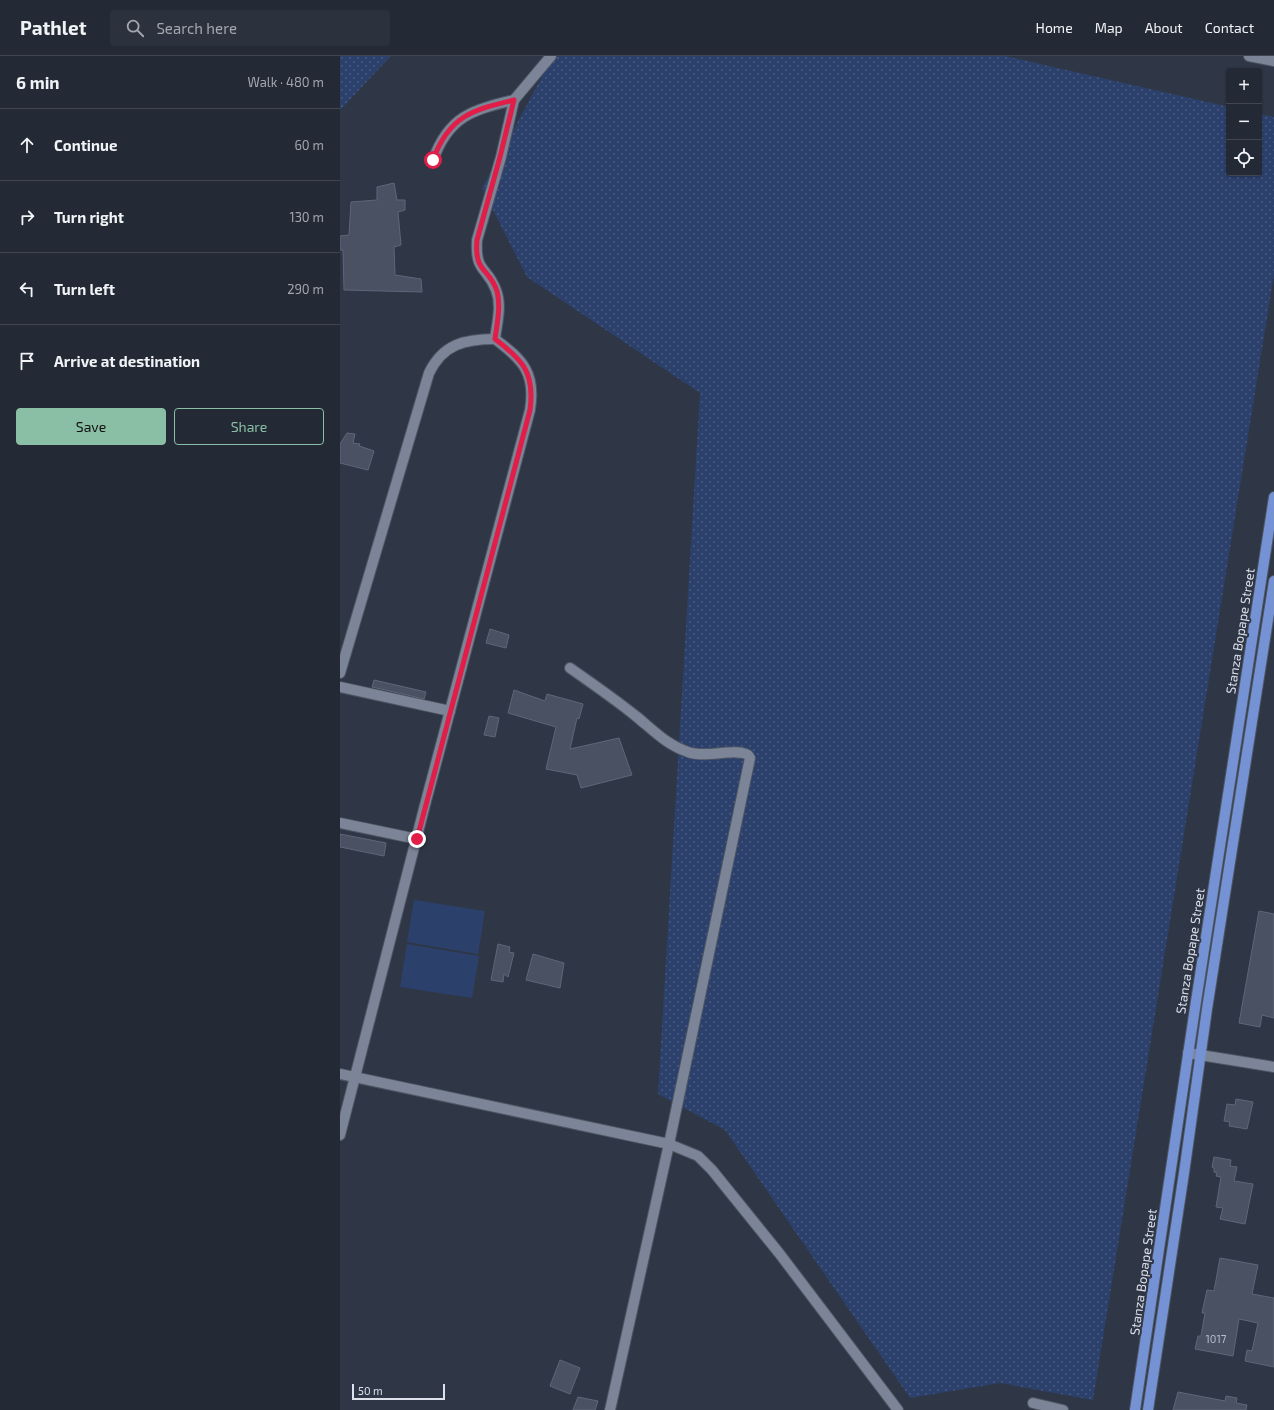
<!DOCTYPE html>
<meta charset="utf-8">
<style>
body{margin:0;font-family:"Exo 2",sans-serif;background:#2b313d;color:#f1f3f6}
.controls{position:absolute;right:12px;top:12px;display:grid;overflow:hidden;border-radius:4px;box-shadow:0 1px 3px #0004}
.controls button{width:36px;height:36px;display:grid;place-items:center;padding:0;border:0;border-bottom:1px solid #404550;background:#232935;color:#f1f3f6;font:20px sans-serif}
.scale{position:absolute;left:12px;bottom:10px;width:93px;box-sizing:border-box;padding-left:4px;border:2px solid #dce1eb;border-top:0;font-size:11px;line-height:14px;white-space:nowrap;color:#dce1eb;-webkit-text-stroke:3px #2f3747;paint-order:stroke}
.stop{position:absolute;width:12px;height:12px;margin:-9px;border:3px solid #e11d48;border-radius:50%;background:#fff}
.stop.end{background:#e11d48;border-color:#fff;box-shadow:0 1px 4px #0008}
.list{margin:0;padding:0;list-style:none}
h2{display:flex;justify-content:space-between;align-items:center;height:52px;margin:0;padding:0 16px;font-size:17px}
h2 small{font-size:13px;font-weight:400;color:#a3a6ad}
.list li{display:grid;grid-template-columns:26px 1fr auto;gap:12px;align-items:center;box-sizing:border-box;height:72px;padding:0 16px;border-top:1px solid #404550}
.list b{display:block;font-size:15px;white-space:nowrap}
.list em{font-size:13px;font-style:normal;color:#a3a6ad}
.actions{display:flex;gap:8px;padding:12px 16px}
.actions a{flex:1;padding:9px 0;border:1px solid #8abfa5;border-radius:4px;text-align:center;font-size:14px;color:#8abfa5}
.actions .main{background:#8abfa5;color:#111}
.icon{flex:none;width:22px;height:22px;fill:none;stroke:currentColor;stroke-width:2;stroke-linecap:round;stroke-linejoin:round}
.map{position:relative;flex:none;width:934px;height:1354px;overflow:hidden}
header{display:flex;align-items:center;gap:24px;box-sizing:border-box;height:56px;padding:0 20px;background:#232935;border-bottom:1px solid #404550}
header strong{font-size:19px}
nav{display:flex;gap:22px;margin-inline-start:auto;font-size:14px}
.search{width:280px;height:36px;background:#2b313d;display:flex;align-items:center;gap:10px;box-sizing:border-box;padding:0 14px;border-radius:4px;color:#a3a6ad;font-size:15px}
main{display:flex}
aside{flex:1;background:#232935}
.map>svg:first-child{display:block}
</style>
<header>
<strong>Pathlet</strong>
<div class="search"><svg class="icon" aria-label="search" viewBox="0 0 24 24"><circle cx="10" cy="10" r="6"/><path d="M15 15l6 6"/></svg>Search here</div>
<nav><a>Home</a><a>Map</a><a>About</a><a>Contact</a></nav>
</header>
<main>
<aside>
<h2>6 min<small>Walk · 480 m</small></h2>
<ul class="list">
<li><svg class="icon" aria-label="ahead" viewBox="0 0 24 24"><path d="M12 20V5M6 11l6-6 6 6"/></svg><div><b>Continue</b></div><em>60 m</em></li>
<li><svg class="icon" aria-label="right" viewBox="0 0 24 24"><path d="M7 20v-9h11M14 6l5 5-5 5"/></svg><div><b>Turn right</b></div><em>130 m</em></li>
<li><svg class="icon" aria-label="left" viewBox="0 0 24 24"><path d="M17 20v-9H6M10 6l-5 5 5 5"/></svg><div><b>Turn left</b></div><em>290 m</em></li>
<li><svg class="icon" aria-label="arrive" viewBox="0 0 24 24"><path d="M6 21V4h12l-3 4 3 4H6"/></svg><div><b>Arrive at destination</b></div></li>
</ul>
<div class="actions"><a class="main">Save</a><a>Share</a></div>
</aside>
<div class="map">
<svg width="934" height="1354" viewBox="0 0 934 1354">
<defs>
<pattern id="grass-dots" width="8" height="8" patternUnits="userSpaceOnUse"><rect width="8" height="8" fill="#2c406c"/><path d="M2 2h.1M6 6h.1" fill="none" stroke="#4a5b81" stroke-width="1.8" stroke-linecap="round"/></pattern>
</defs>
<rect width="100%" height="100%" fill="#2f3747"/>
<g fill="url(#grass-dots)">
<path d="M 0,0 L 51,0 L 0,54 Z"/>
<path d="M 213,0 L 665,0 L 889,51 L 889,117 L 919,117 L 919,58 L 934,61 L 934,218 L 753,1344 L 660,1327 L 570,1342 L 385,1074 L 318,1038 L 360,337 L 187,221 L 142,132 Z"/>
</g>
<g fill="#2c406c">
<path d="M 74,844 L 145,855 L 138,898 L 67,886 Z"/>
<path d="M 67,888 L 139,900 L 132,942 L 60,931 Z"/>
</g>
<g fill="#495162" stroke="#5e6678">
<path d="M 54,127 L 57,144 L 65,144 L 65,154 L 58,156 L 61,189 L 54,191 L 55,219 L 81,223 L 82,236 L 4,234 L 3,194 L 0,194 L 0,180 L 9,179 L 11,146 L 37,144 L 37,131 Z"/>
<path d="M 7,377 L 15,378 L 13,387 L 20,388 L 19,390 L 34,395 L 28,414 L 0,407 L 0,388 Z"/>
<path d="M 150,573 L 169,579 L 166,592 L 146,587 Z"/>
<path d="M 34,624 L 86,636 L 84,643 L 32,631 Z"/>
<path d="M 174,634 L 205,645 L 207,638 L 243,648 L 239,663 L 237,662 L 230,693 L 279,682 L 292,719 L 241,732 L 237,719 L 206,713 L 216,671 L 168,657 Z"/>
<path d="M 149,660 L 159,662 L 155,681 L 144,679 Z"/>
<path d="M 0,778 L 46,787 L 44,800 L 0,791 Z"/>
<path d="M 919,855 L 934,858 L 934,962 L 922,959 L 920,971 L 899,967 Z"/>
<path d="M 158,888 L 170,891 L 169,896 L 174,897 L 168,921 L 164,918 L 163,926 L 151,924 Z"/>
<path d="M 193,898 L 224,907 L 220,932 L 186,924 Z"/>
<path d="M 896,1043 L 913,1046 L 907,1073 L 889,1070 L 890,1066 L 884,1065 L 887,1048 L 895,1049 Z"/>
<path d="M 874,1101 L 891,1104 L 890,1110 L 897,1111 L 894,1125 L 913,1128 L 905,1168 L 880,1163 L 883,1152 L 876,1151 L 881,1121 L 876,1120 L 877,1117 L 874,1116 L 874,1112 L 872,1111 Z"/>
<path d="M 880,1202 L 918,1209 L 912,1238 L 934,1242 L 934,1311 L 905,1305 L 907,1294 L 912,1295 L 918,1267 L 899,1263 L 893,1300 L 855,1293 L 858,1280 L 861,1280 L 865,1257 L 862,1257 L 867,1234 L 874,1235 Z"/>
<path d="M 220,1304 L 240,1312 L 230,1338 L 210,1330 Z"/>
<path d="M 838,1336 L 885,1345 L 886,1340 L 897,1342 L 896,1347 L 907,1349 L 906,1354 L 833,1354 Z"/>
<path d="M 238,1341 L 258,1345 L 255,1354 L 233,1354 Z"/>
</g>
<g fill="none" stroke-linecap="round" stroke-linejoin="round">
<defs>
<g id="minor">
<path d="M 909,0 L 934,5"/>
<path d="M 93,104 C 109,60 132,54 174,44"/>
<path d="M 230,612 C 253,628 276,644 297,661 C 314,675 327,689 348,696 C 366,703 395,691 408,699 L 410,702 L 329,1088 L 270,1354"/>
<path d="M 0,617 L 89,317 C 103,288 125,283 155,283"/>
<path d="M 0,631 L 110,655"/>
<path d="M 0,767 L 77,783"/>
<path d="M 848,997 L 934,1011"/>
<path d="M 0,1018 L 329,1088 L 358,1100 L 372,1114 L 439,1197 L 558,1354"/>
<path d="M 0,1079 L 86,745 L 190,354 C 196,317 183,304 155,283 C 157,267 162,249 156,234 C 147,210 135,217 137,184 L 161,101 L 174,44 L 211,0"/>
<path d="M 693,1347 L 723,1354"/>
</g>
<g id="major">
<path d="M 795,1354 L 855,952 L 934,441"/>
<path d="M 808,1354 L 844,1117 L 867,953 L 934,525"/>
</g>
</defs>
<use href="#minor" stroke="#4e5562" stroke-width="12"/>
<use href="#major" stroke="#4e5562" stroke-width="12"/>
<use href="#minor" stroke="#7c8597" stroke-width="10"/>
<use href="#major" stroke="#7492d4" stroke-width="10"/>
</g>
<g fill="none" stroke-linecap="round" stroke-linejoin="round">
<path stroke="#e11d48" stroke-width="5" d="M 77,783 L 190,354 C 195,317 183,304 155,283 C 157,268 161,250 157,235 C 149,211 134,217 137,184 L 160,101 L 174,44 C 132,54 109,60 93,104"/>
</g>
<g text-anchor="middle" stroke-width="4" stroke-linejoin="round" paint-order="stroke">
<g font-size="11" fill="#b7bdc9">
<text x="876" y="1287">1017</text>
</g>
<g font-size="13" fill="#dce1eb" stroke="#2f3747">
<text transform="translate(900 575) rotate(-81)" y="5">Stanza Bopape Street</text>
<text transform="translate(850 895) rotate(-81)" y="5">Stanza Bopape Street</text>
<text transform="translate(803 1216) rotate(-82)" y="5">Stanza Bopape Street</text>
</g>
</g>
</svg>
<div class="controls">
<button>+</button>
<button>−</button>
<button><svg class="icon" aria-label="locate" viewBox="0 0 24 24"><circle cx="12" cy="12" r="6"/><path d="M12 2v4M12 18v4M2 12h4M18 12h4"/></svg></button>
</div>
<div class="scale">50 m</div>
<div class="stop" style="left:93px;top:104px"></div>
<div class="stop end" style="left:77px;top:783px"></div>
</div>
</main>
